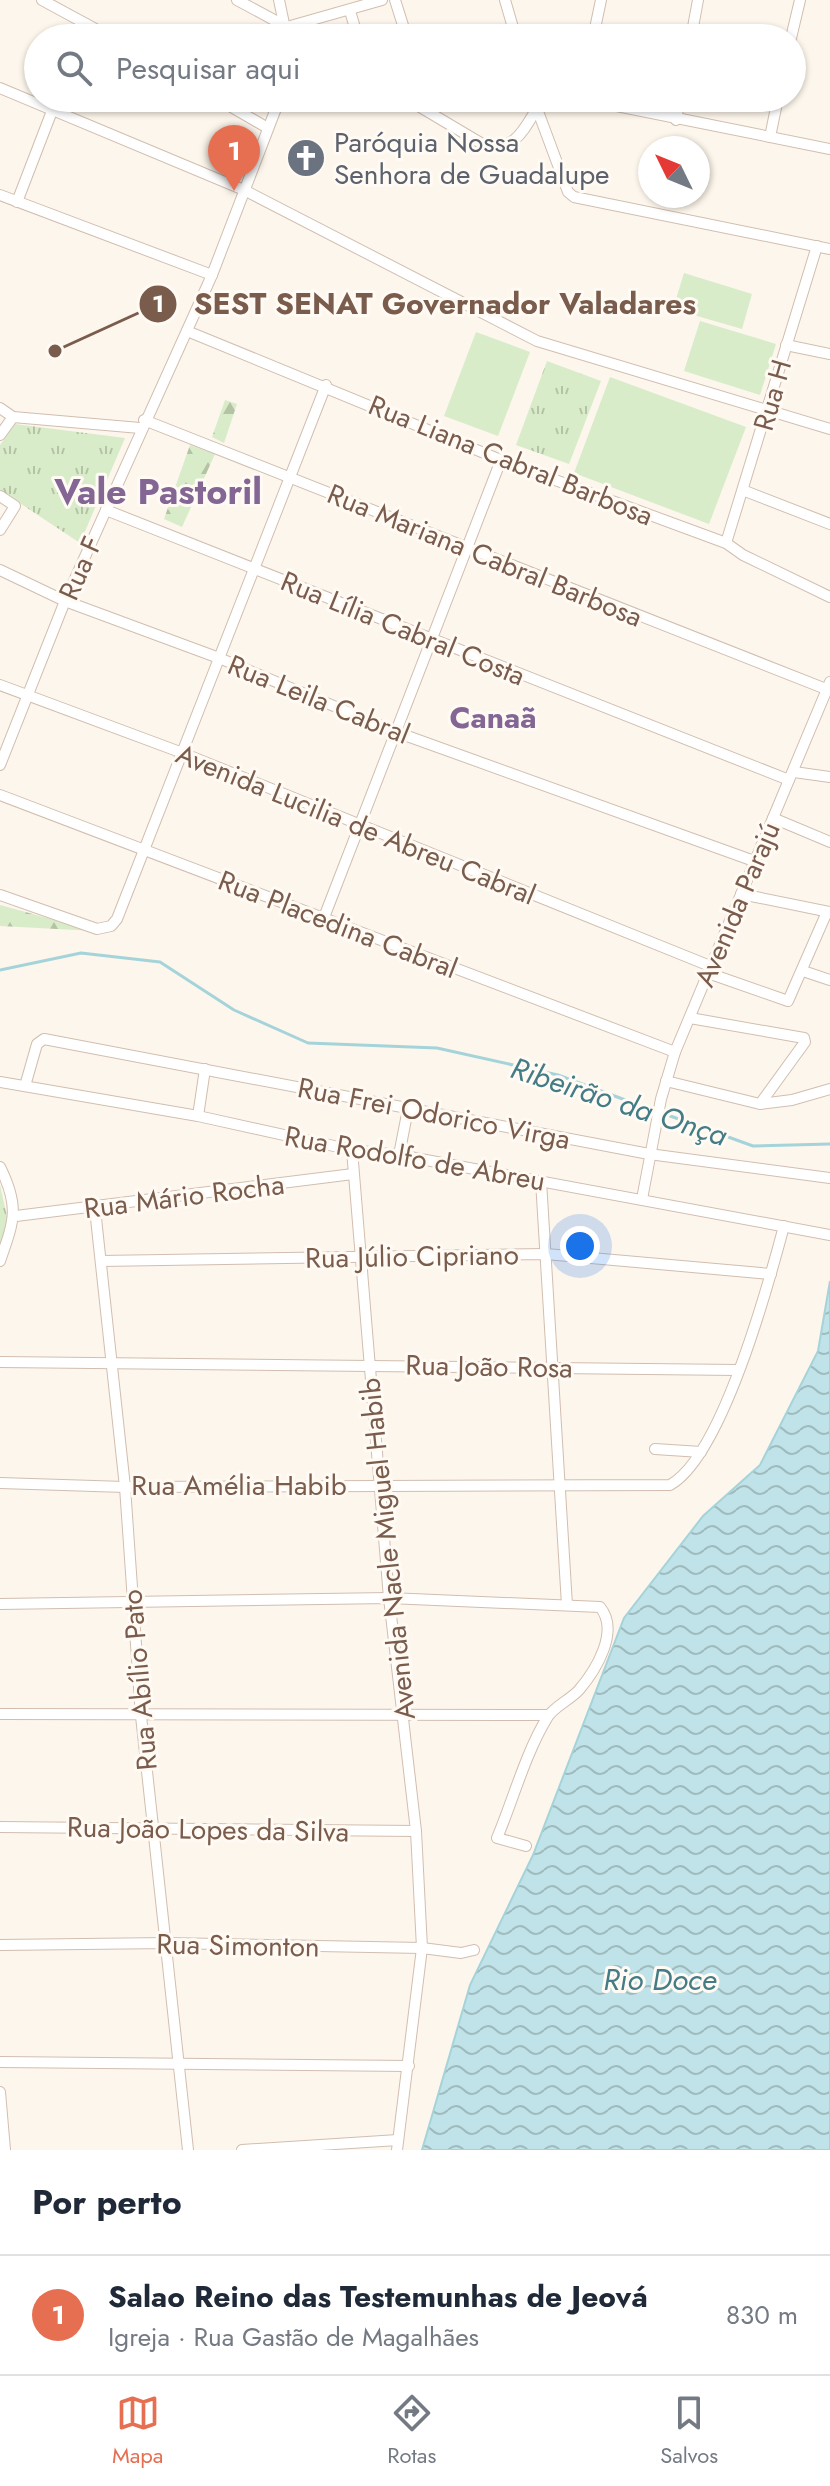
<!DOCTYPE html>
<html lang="pt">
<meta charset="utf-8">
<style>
body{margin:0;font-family:Jost,sans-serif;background:#f2f2f3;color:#1f2937}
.compass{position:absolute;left:638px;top:136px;width:72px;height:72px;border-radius:50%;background:#fff;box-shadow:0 2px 6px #0004;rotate:313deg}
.you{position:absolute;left:580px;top:1246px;width:28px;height:28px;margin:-20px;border:6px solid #fff;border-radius:50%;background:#1a73e8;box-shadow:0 0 0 12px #1a73e833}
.badge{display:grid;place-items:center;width:52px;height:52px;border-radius:50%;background:#e76f51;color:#fff;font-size:26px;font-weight:700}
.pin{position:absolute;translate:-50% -66px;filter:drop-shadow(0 2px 4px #0008)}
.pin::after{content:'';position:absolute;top:42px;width:28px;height:24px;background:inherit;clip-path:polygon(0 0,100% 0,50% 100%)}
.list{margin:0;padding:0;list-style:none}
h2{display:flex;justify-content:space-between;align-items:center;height:104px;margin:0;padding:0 32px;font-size:34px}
h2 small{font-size:26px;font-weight:400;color:#747a83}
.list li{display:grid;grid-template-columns:52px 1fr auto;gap:24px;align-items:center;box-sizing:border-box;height:120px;padding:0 32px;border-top:2px solid #e0e1e3}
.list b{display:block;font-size:30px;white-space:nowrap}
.list p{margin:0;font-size:26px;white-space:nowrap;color:#747a83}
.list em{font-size:26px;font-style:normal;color:#747a83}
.icon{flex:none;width:44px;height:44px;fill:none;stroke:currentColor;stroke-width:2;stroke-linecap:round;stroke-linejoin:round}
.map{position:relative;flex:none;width:830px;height:2150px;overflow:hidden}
.search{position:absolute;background:#fff;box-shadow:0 2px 6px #0004;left:24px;right:24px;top:24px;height:88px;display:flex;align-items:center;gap:20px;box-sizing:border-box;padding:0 28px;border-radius:44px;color:#747a83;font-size:30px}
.sheet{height:224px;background:#fff}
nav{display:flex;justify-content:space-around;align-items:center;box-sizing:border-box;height:112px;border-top:2px solid #e0e1e3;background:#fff;font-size:22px;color:#747a83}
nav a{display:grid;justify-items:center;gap:4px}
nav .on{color:#e76f51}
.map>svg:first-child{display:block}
</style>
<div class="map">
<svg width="830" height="2150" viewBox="0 0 830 2150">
<defs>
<pattern id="grass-tufts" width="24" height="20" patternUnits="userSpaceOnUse" patternTransform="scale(2)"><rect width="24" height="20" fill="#d8ecc9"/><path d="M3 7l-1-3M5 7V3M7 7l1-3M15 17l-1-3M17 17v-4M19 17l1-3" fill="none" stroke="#b4c2a5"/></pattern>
<pattern id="forest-firs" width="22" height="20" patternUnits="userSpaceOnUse" patternTransform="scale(2)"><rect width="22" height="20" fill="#d8ecc9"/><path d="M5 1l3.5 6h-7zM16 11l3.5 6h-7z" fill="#b4c2a5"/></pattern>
<pattern id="water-waves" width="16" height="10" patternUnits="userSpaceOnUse" patternTransform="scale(2)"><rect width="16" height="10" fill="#bfe3e8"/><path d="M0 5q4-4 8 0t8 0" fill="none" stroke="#a0bbbe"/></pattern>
</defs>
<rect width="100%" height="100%" fill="#fdf6ec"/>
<g fill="url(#grass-tufts)">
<path d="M 547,361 L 601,381 L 569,464 L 516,445 Z"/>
<path d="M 15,424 L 125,438 L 80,543 L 0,490 L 0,445 Z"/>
<path d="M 0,1185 L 8,1221 L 0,1244 Z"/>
</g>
<g fill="url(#forest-firs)">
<path d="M 225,400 L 237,404 L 224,443 L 212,437 Z"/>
<path d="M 190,445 L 215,454 L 182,527 L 164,519 Z"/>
<path d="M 0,905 L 95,931 L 0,926 Z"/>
</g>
<g fill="#d8ecc9">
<path d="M 684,273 L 752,294 L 742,329 L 673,309 Z"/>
<path d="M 700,321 L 776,344 L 760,395 L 684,371 Z"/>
<path d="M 476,332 L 530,352 L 498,436 L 444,416 Z"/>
<path d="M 610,377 L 746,427 L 709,524 L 574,473 Z"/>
</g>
<path fill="url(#water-waves)" stroke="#a5d3da" stroke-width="2" d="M 830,1281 L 830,2150 L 422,2150 L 470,1985 L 533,1855 L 624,1618 L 703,1516 L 760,1465 L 818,1351 Z"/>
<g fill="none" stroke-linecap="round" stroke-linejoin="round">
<g stroke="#a5d3da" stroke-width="3">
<path d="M 0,970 L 81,953 L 160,962 L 234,1010 L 308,1043 L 437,1048 L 558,1075 L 655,1111"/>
<path d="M 662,1113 L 753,1146 L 830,1144"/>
</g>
<defs>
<g id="minor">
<path d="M 42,0 L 112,38"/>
<path d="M 237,0 L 287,27"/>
<path d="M 279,0 L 287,38"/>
<path d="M 395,0 L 407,38"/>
<path d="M 505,0 L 516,38"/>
<path d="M 350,11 L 358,38"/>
<path d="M 287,27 L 382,0"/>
<path d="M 81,38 L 86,24"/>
<path d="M 593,38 L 601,0"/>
<path d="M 691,38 L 698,0"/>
<path d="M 791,38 L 800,0"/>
<path d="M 0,88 L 244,190 L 537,341 L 830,429"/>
<path d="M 216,98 L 266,127"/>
<path d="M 405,98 L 484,145 C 514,151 522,133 536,110"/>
<path d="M 533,98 L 568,192 L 574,197 L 830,249"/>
<path d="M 577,98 L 830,149"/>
<path d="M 676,120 L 680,98"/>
<path d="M 770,137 L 778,98"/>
<path d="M 0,195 L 212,275"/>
<path d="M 17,202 L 57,98"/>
<path d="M 187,331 L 501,460 L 726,543 L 743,555 L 830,597"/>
<path d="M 786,345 L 830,354"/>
<path d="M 0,408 L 13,417 L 140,428"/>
<path d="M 144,420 L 826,689"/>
<path d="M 0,435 L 13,417"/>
<path d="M 745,491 L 830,524"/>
<path d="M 0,496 L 15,506 L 0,530"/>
<path d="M 106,510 L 789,780"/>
<path d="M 726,543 L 817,246"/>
<path d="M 0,570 L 65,601 L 219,658 L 396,732 L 754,861"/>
<path d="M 0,685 L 180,752 L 710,966"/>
<path d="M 0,765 L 65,601 L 212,275 L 280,98"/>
<path d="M 794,772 L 830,777"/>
<path d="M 0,795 L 675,1052"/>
<path d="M 773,818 L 830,842"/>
<path d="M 741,894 L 830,912"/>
<path d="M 0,895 L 97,929 L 111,926 L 117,919 L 326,385"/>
<path d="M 323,920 L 501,460"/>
<path d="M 803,971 L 830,980"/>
<path d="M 708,973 L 788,1001 L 827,912"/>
<path d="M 690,1018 L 804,1038 L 805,1042 L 760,1104"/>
<path d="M 666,1081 L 760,1104 L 792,1100 L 830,1089"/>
<path d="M 0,1082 L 198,1116 L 352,1150 L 399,1155 L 830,1235"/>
<path d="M 25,1086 L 37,1044 L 44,1039 L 649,1154 L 830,1178"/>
<path d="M 198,1116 L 205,1069"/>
<path d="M 352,1150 L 389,1598 L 416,1831 L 422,1948 L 397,2150"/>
<path d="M 399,1155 L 408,1109"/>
<path d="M 0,1167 C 20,1207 14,1221 0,1261"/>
<path d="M 541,1181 L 567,1605"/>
<path d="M 642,1199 L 661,1099 L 675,1052 L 830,682"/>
<path d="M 95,1209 L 125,1487 L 141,1716 L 188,2150"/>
<path d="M 16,1216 L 353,1174"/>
<path d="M 101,1261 L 546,1254 L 771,1274"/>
<path d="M 0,1362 L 738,1370"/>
<path d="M 655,1449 L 701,1452"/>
<path d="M 0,1483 L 125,1487 L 670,1485 C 722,1456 768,1286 784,1226"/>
<path d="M 0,1604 L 389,1598 L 600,1607 C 620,1631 596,1670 579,1690 C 570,1700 553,1707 547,1718 C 526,1752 513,1800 497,1838 L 526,1846"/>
<path d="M 0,1714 L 548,1715"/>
<path d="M 0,1827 L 416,1831"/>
<path d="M 0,1945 L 167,1943 L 422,1948 L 461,1953 L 474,1950"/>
<path d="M 0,2062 L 409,2066"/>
<path d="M 0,2092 L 5,2150"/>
<path d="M 242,2150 L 398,2140"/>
</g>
</defs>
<use href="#minor" stroke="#d1beb0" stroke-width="12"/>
<use href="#minor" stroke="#fff" stroke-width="10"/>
</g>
<defs>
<symbol id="church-disc" viewBox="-11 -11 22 22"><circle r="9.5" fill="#6b7280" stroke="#fffaf3"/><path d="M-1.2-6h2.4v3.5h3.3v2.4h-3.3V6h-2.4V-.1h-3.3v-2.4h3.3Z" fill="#fff"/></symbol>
</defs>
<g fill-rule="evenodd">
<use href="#church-disc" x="284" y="136" width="44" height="44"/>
</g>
<g text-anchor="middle" stroke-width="6" stroke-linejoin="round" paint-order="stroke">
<g font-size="28" fill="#5b616d" stroke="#fffaf3" text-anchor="start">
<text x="334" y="152">Paróquia Nossa<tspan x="334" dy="32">Senhora de Guadalupe</tspan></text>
</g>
<g font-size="28" fill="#7a5c4d" stroke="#fffaf3">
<text transform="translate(772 395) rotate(-74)" y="10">Rua H</text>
<text transform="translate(511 460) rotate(22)" y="10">Rua Liana Cabral Barbosa</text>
<text transform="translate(485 555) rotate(22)" y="10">Rua Mariana Cabral Barbosa</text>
<text transform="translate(80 568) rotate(-66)" y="10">Rua F</text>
<text transform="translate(403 628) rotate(22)" y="10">Rua Lília Cabral Costa</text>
<text transform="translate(319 699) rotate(22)" y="10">Rua Leila Cabral</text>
<text transform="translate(356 824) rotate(22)" y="10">Avenida Lucilia de Abreu Cabral</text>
<text transform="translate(737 904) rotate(-67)" y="10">Avenida Parajú</text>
<text transform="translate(338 924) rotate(21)" y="10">Rua Placedina Cabral</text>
<text transform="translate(434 1113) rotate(11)" y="10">Rua Frei Odorico Virga</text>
<text transform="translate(415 1158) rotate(10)" y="10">Rua Rodolfo de Abreu</text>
<text transform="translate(184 1196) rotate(-7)" y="10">Rua Mário Rocha</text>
<text transform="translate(412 1256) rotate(-1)" y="10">Rua Júlio Cipriano</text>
<text transform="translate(489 1366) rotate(1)" y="10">Rua João Rosa</text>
<text x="239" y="1495">Rua Amélia Habib</text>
<text transform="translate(387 1549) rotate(-96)" y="10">Avenida Nacle Miguel Habib</text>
<text transform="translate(139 1680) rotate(-95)" y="10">Rua Abílio Pato</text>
<text transform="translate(208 1829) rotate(1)" y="10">Rua João Lopes da Silva</text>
<text transform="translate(238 1945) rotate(1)" y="10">Rua Simonton</text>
</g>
<g font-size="30" font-weight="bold" fill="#846695" stroke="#fffaf3">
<text x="493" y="728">Canaã</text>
</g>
<g font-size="30" font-style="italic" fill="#437c86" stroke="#fffaf3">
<text transform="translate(619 1102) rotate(18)" y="10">Ribeirão da Onça</text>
<text x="660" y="1990">Rio Doce</text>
</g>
<g font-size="36" font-weight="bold" fill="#846695" stroke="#fffaf3">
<text x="158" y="504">Vale Pastoril</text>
</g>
</g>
<path fill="none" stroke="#7a5c4d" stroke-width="3" d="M55 351L158 304"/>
<g fill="#7a5c4d" stroke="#fffaf3" stroke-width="3">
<circle cx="55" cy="351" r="8"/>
<circle cx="158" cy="304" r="20"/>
</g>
<g font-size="24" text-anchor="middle" font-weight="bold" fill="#fff">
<text x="158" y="312">1</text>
</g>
<g font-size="30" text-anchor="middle" font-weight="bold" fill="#7a5c4d" stroke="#fffaf3" stroke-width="6" stroke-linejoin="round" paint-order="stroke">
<text x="445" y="314">SEST SENAT Governador Valadares</text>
</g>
</svg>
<svg class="compass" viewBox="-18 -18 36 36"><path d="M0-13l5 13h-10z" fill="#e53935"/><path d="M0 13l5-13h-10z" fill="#747a83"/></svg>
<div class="you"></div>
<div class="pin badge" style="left:234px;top:191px">1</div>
<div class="search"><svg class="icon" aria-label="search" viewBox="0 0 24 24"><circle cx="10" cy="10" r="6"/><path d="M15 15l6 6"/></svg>Pesquisar aqui</div>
</div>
<section class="sheet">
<h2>Por perto<small></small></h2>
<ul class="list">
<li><span class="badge">1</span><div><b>Salao Reino das Testemunhas de Jeová</b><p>Igreja · Rua Gastão de Magalhães</p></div><em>830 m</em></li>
</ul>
</section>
<nav>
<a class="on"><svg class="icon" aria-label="map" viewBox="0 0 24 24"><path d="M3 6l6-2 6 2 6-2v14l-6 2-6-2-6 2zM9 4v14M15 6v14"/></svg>Mapa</a>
<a><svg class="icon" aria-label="directions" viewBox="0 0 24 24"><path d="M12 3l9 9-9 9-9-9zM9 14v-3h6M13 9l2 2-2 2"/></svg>Rotas</a>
<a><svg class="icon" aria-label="saved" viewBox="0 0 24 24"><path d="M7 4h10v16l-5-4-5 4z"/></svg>Salvos</a>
</nav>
